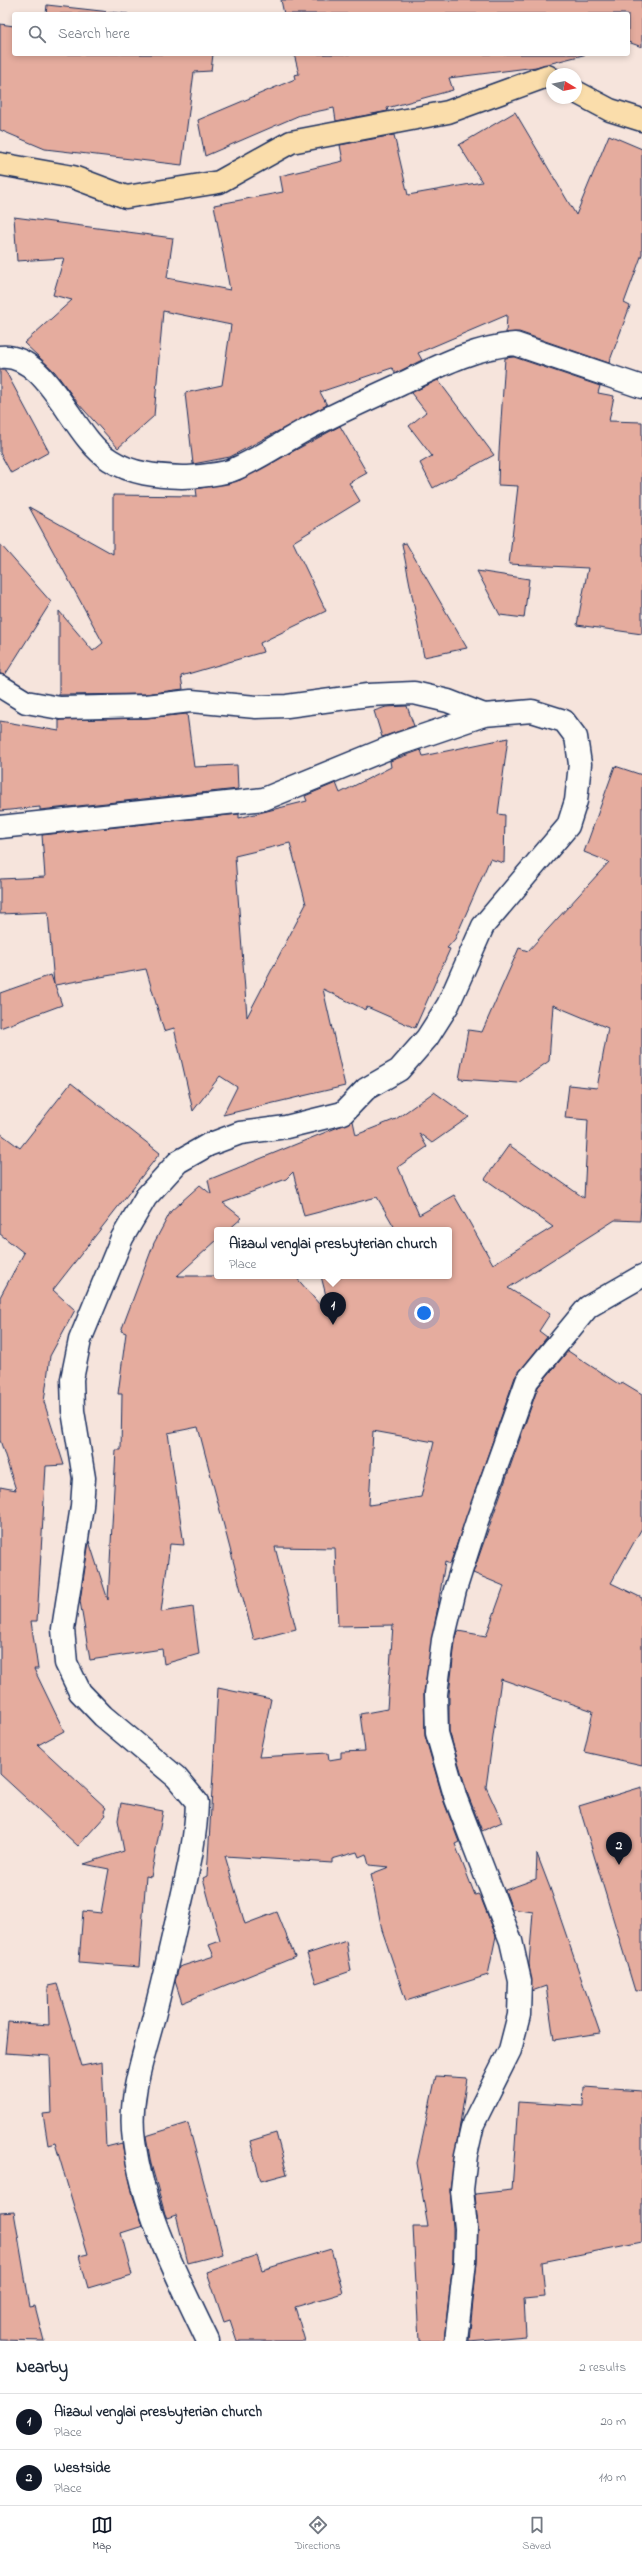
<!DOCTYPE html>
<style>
body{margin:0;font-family:"Indie Flower",sans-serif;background:#f6f6f7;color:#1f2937}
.compass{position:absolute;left:546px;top:68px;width:36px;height:36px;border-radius:50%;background:#fff;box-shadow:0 2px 6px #0003;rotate:100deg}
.you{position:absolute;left:424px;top:1313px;width:14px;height:14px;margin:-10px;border:3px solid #fff;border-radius:50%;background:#1a73e8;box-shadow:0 0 0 6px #1a73e833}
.badge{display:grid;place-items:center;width:26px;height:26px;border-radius:50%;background:#111827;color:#fff;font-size:13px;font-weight:700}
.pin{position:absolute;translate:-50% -33px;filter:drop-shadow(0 1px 2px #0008)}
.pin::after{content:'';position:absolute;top:21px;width:14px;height:12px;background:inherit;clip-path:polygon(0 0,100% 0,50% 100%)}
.popup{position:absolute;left:214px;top:1227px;width:238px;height:52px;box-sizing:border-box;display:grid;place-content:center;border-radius:4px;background:#fff;filter:drop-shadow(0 1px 3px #0005);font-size:13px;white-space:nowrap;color:#747a83}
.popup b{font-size:15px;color:#1f2937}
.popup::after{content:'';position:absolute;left:50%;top:100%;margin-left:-8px;border:8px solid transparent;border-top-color:#fff}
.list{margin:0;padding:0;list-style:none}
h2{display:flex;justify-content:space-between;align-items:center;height:52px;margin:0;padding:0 16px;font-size:17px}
h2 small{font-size:13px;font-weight:400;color:#747a83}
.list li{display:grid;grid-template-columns:26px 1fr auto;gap:12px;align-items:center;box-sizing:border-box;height:56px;padding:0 16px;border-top:1px solid #e0e1e3}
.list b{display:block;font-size:15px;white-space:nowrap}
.list p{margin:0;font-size:13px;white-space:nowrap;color:#747a83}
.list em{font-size:13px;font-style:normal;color:#747a83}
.icon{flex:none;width:22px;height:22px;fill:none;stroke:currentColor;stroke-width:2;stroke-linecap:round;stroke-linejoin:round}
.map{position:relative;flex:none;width:642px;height:2341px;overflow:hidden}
.search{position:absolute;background:#fff;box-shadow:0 2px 6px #0003;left:12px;right:12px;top:12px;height:44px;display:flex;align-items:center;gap:10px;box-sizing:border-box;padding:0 14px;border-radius:4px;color:#747a83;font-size:15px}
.sheet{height:164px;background:#fff}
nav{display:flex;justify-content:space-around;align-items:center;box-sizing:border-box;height:56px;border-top:1px solid #e0e1e3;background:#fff;font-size:11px;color:#747a83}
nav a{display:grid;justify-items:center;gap:2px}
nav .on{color:#111827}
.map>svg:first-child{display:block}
</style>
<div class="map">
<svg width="642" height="2341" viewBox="0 0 642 2341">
<rect width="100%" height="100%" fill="#f6e4dc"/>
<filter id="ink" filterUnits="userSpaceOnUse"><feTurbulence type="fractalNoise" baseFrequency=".025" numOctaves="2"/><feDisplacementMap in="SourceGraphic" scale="8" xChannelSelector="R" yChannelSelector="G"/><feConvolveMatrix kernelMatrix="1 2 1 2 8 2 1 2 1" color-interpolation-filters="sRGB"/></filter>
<g filter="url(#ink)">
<g fill="#e5ac9e" stroke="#1b2f5e" fill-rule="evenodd">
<path d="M 281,0 L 642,0 L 642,47 L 628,42 L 628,14 L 284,14 Z"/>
<path d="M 47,5 L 128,14 L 46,14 Z"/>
<path d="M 0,24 L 14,26 L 14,54 L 213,54 L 211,71 L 194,72 L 182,165 L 45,149 L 0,130 Z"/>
<path d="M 294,54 L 587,54 L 536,67 L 449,78 L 453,90 L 387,108 L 388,111 L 336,121 L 334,108 L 300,115 L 205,156 L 198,120 L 295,79 L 294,75 L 299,74 Z"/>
<path d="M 515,112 L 576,215 L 609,135 L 642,149 L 642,254 L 624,303 L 630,306 L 609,363 L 519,332 L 506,333 L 507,315 L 418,353 L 422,360 L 396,373 L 392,368 L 320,392 L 327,405 L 230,457 L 193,464 L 185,393 L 222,385 L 231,325 L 163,311 L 154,416 L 118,448 L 77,402 L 55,372 L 24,343 L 72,300 L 53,295 L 64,258 L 17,261 L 14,217 L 173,238 L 167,278 L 230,290 L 214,205 L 283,192 L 280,176 L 343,161 L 340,145 L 394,135 L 408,195 L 482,182 L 459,145 Z"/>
<path d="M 514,357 L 600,386 L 598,393 L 614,396 L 609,421 L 642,422 L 642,634 L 577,625 L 588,568 L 509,564 L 518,486 L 498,485 L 499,452 L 505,358 Z"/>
<path d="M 0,370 L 5,370 L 49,452 L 11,473 L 0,453 Z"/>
<path d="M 438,380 L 494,455 L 433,488 L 420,463 L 432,456 L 409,426 L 426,412 L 411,393 Z"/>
<path d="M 340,426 L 367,473 L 349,483 L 360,501 L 293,542 L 326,611 L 260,643 L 263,652 L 181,676 L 183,689 L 145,694 L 59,695 L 59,611 L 93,651 L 103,643 L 29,507 L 113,554 L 113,495 L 197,496 L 196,489 L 240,480 Z"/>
<path d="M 406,543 L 467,648 L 424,657 L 402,544 Z"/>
<path d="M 0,544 L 51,602 L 5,675 L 0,674 Z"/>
<path d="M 477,571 L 529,579 L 524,618 L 500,615 Z"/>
<path d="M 407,706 L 414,726 L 382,737 L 374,711 L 386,707 Z"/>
<path d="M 187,714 L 194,767 L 237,765 L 238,789 L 40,810 L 40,807 L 0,811 L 0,721 L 59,731 L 59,720 L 146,718 Z"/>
<path d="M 508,738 L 498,814 L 505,815 L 504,863 L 490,859 L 455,939 L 447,948 L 450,949 L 415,1028 L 367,1007 L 366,1010 L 323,989 L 345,1086 L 223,1115 L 237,1087 L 220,1076 L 193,1111 L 174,1028 L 164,1031 L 146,969 L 55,985 L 62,1005 L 0,1028 L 0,993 L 51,975 L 54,984 L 48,912 L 0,914 L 0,879 L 45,877 L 42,835 L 239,814 L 239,818 L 307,801 L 305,796 L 336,783 L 340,793 L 391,767 L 390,761 L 421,750 L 423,756 ZM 290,843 L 306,904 L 247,1017 L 235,856 Z"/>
<path d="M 615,766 L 642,775 L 642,1187 L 640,1221 L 615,1220 L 508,1288 L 550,1314 L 539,1331 L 547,1337 L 515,1377 L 450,1564 L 445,1562 L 424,1692 L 425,1736 L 444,1802 L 459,1842 L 455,1844 L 475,1895 L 478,1894 L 481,1898 L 496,1936 L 488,1975 L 406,2001 L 382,1930 L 371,1874 L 389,1867 L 369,1865 L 366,1854 L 359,1857 L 357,1852 L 332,1859 L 332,1863 L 225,1856 L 245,1924 L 277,1912 L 295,1957 L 182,2003 L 175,1981 L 179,1967 L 214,1956 L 209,1945 L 220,1941 L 203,1878 L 207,1876 L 218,1688 L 271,1699 L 259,1757 L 328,1753 L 329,1760 L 341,1758 L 341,1752 L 365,1751 L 360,1714 L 387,1709 L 393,1625 L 338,1626 L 335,1548 L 275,1547 L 296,1629 L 254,1640 L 198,1427 L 168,1433 L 184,1545 L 170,1544 L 161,1612 L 193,1607 L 199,1654 L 164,1664 L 162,1649 L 90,1660 L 80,1601 L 89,1541 L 108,1600 L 116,1450 L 121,1450 L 122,1394 L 118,1394 L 126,1333 L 121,1331 L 154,1243 L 171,1211 L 200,1185 L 211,1194 L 208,1180 L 353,1121 L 356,1135 L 396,1119 L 434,1092 L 469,1117 L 432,1143 L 419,1133 L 427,1147 L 398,1167 L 419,1215 L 454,1195 L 493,1264 L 553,1227 L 485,1179 L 509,1145 L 584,1198 L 588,1120 L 565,1118 L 569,1085 L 597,1088 L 608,1028 L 553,1005 L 549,1061 L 518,1083 L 459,1079 L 468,1030 L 482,1032 L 519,948 L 528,951 L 609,862 L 584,852 ZM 293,1172 L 304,1216 L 377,1197 L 396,1230 L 449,1230 L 449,1276 L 321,1276 L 332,1319 L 295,1276 L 177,1276 L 217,1240 L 217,1230 L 228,1230 L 242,1218 L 223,1203 L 286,1179 ZM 373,1431 L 434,1442 L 421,1497 L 369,1505 Z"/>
<path d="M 71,1083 L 160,1153 L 53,1290 L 75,1310 L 50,1356 L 44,1402 L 64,1465 L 46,1466 L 37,1621 L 31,1621 L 38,1669 L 34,1669 L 64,1731 L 38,1745 L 106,1808 L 104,1811 L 106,1815 L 78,1846 L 0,1774 L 0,1487 L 16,1490 L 0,1440 L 0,1297 L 24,1253 L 0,1234 L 0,1133 L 20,1148 Z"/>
<path d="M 568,1351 L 620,1385 L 622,1382 L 642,1394 L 642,1528 L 611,1583 L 642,1598 L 642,1765 L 584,1752 L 593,1711 L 501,1679 L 486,1787 L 502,1822 L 482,1831 L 468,1795 L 449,1731 L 449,1695 L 455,1642 L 458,1631 L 486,1636 L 504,1586 L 473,1573 L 538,1387 Z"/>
<path d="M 642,1787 L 642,1990 L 635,1991 L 579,1806 Z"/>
<path d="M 121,1803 L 163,1811 L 151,1877 L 146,1876 L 139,1967 L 79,1962 L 83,1911 L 101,1913 L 109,1869 L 84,1864 L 124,1851 L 118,1820 Z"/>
<path d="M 537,1854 L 550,1888 L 600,2033 L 554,2040 L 546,1986 L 532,1991 L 529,1964 L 533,1912 L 512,1909 L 505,1890 L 536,1879 Z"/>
<path d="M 346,1941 L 351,1971 L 316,1983 L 307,1954 Z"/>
<path d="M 57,1984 L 82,2066 L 102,2062 L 106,2147 L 122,2143 L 133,2196 L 143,2226 L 121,2233 L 132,2275 L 88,2288 L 79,2256 L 88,2254 L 55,2143 L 48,2145 L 43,2114 L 52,2113 L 50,2056 L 5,2053 L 8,2022 L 49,2025 L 48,1986 Z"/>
<path d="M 436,2076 L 467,2078 L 450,2189 L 453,2228 L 453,2261 L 444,2341 L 419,2341 L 413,2227 L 428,2227 L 417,2163 Z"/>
<path d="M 584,2087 L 642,2091 L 642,2242 L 542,2262 L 545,2297 L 524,2299 L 526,2336 L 469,2341 L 477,2262 L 478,2227 L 475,2194 L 512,2190 L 518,2102 L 583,2106 Z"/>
<path d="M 188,2123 L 223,2254 L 188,2263 L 176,2215 L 167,2218 L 165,2214 L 151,2164 L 146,2136 Z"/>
<path d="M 276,2133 L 287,2174 L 261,2181 L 250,2141 Z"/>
<path d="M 14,2212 L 30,2307 L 35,2306 L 44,2341 L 0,2340 L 0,2213 Z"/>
<path d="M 331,2249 L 343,2293 L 295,2307 L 305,2341 L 237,2341 L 230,2320 L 224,2322 L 207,2272 L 257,2255 L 262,2270 Z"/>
</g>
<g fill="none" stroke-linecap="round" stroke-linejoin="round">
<defs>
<g id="minor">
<path d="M 0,357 C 48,352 72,437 110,460 C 132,474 156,476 182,477 C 194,477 225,474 235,469 C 260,458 283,442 307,429 C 337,413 368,399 399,385 C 437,367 472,348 515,344 L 642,387"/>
<path d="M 0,686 L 26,702 L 60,708 L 146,706 L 191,701 L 256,707 L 287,706 L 368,695 L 414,693 L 448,701 L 484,715"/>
<path d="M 0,827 L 264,799 L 396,745 L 484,715 L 532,711 L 564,721 L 576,737 L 580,764 L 576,801 L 568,826 L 483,926 L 448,1005 L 427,1038 L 399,1070 L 366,1089 L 343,1113 L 286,1127 L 240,1133 L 208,1145 L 178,1162 L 146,1197 L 122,1238 L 80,1340 L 72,1379 L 73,1411 L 84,1478 L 82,1506 L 63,1629 L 66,1663 L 80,1692 L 103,1716 L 176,1777 L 197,1802 C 196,1838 188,1871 180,1906 C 171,1946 162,1985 152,2024 C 142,2061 128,2101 134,2140 C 143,2212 177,2276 208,2341"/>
<path d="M 456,2341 L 465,2262 L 466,2228 L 462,2190 L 466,2155 L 473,2124 L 510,2050 L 519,2015 L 520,1981 L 511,1941 L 456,1799 L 437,1733 L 436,1694 L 443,1640 L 455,1590 L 477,1521 L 527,1381 L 588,1307 L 642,1276"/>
</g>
<g id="major">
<path d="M 576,92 L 610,110 L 642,120"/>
<path d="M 0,164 L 73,177 L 126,197 L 219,182 L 291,142 L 448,112 L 547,76 L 552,79"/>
</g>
</defs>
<use href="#minor" stroke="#1b2f5e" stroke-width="25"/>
<use href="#major" stroke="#1b2f5e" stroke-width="25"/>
<use href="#minor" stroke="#fdfcf7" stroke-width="22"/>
<use href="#major" stroke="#faddab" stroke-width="22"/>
</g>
</g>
</svg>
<svg class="compass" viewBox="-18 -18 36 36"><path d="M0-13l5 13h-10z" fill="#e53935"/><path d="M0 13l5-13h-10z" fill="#747a83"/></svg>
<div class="you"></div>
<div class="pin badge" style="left:333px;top:1325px">1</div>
<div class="popup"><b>Aizawl venglai presbyterian church</b>Place</div>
<div class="pin badge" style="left:619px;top:1865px">2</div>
<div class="search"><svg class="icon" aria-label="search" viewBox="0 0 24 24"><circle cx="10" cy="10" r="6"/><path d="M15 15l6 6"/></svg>Search here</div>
</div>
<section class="sheet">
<h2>Nearby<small>2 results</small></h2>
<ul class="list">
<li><span class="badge">1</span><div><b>Aizawl venglai presbyterian church</b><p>Place</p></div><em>20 m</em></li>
<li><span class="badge">2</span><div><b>Westside</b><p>Place</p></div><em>110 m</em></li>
</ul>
</section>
<nav>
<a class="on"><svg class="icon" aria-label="map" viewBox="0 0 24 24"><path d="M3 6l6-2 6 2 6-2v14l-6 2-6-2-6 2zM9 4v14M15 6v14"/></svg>Map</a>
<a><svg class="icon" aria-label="directions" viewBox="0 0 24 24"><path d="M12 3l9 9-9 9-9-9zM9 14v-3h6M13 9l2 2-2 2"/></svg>Directions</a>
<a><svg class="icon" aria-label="saved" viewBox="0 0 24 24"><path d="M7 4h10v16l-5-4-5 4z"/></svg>Saved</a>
</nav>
